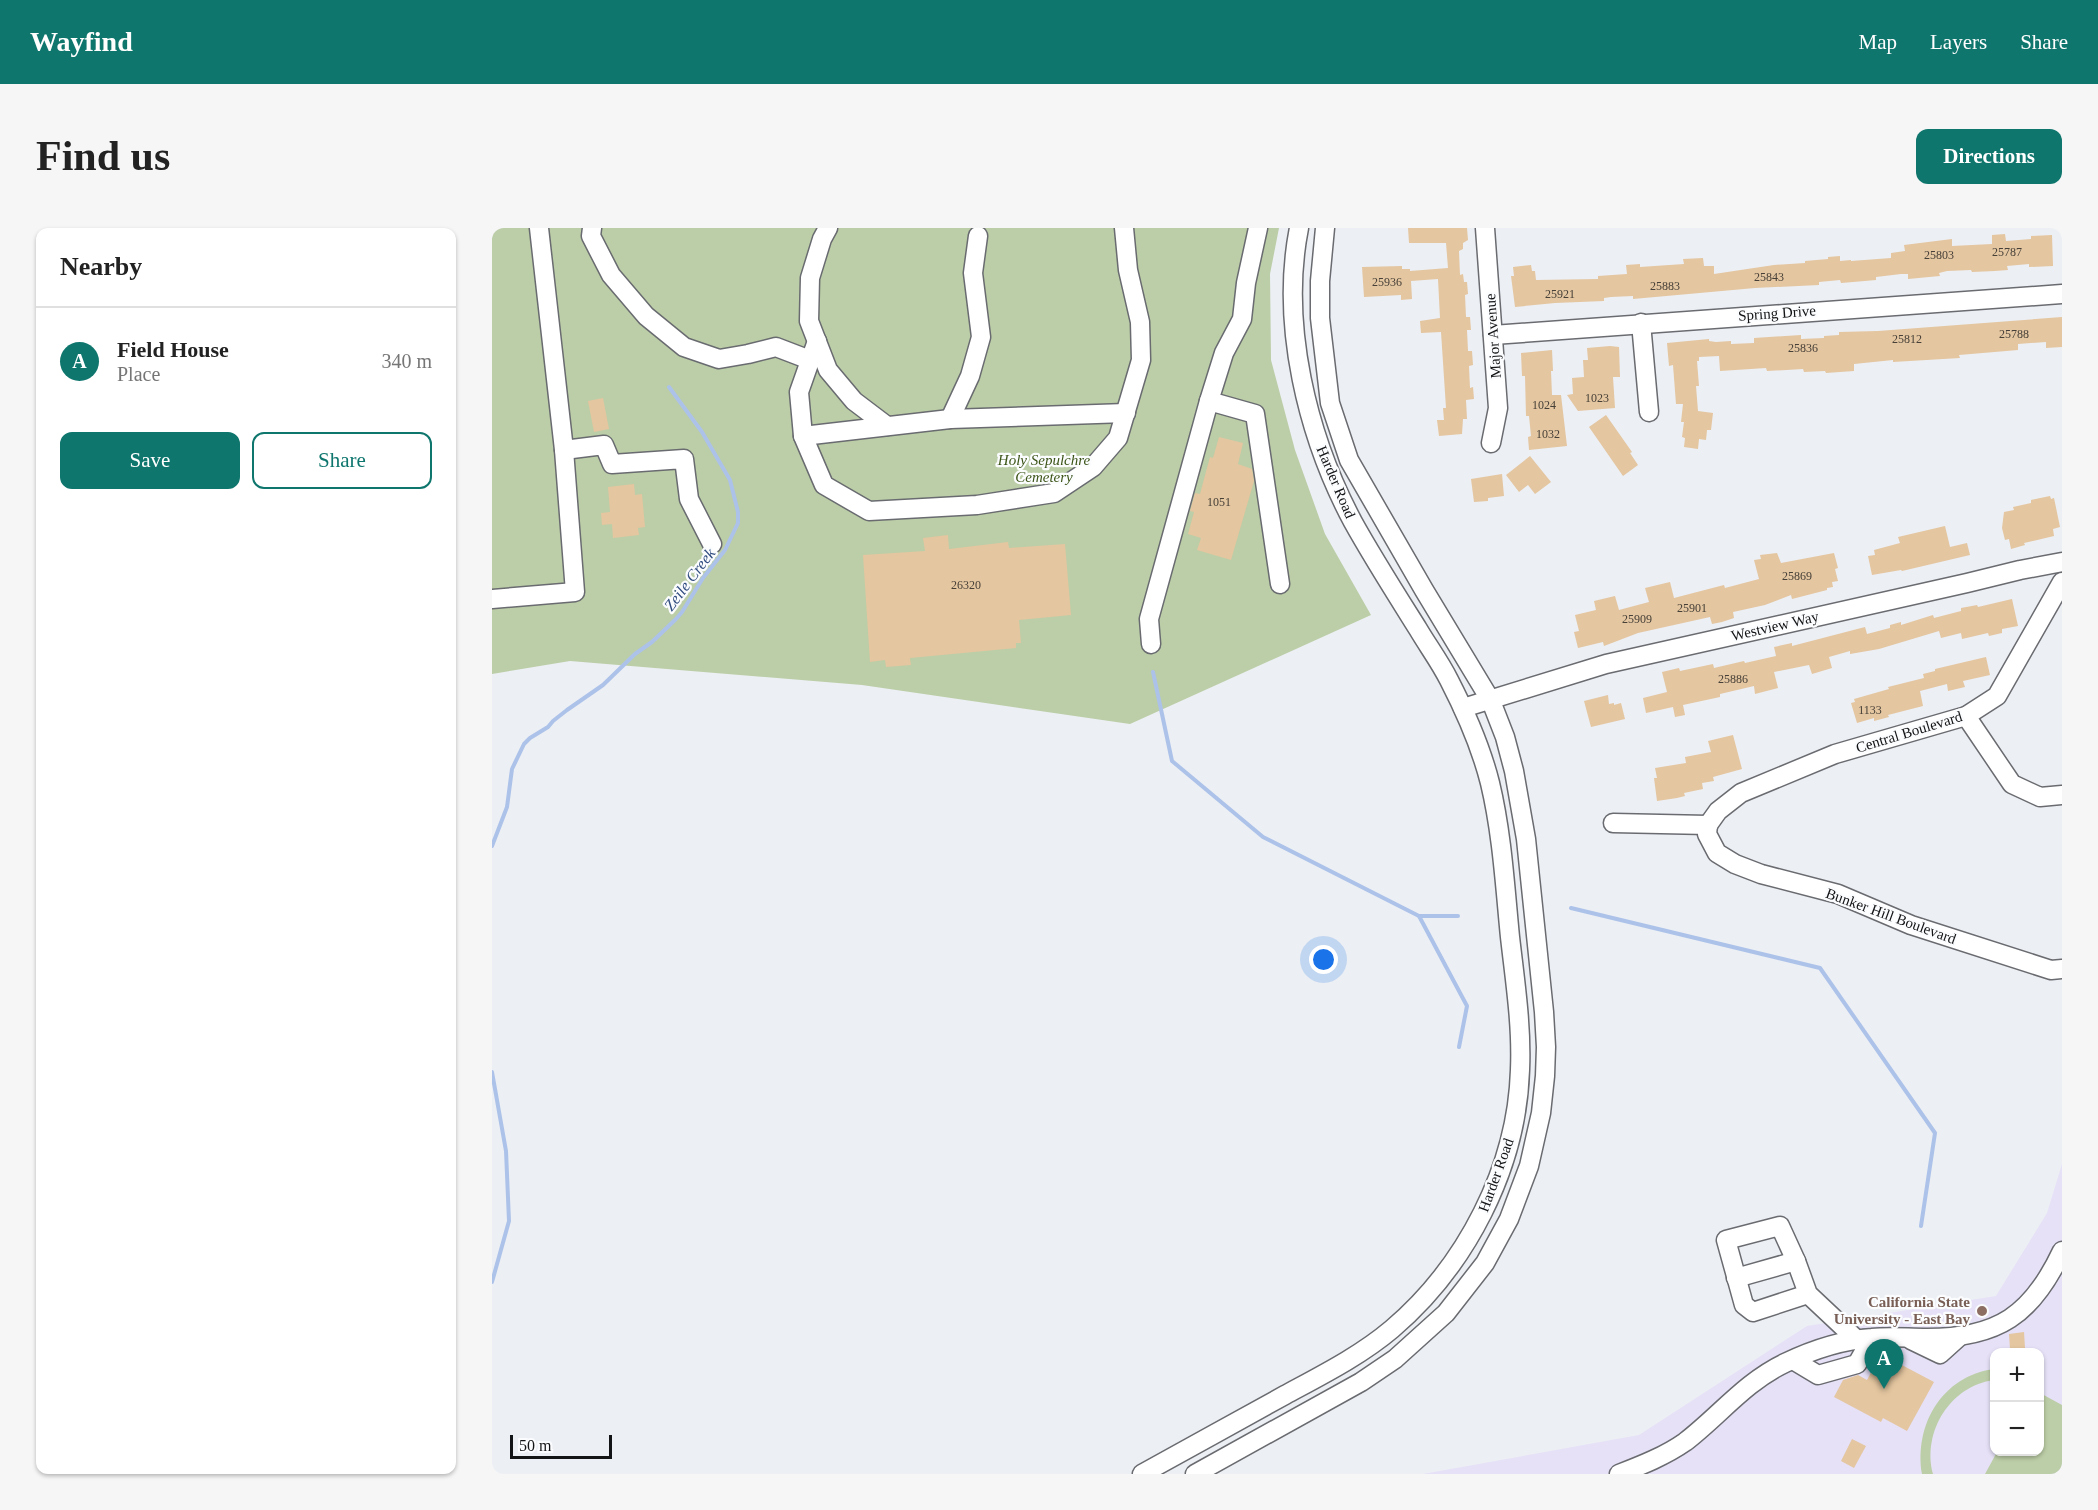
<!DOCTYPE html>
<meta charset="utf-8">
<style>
body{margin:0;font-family:"Times New Roman",serif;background:#f6f6f6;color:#222}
.controls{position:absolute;right:18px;bottom:18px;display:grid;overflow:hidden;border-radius:12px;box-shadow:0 2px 4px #0004}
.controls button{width:54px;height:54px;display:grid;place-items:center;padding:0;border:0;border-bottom:2px solid #e0e0e0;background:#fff;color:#222;font:30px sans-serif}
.scale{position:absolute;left:18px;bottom:15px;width:102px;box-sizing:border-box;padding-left:6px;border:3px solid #131416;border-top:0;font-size:16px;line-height:21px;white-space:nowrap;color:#131416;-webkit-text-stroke:4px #fbfcfe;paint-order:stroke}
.you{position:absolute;left:832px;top:732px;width:21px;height:21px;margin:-15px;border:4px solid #fff;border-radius:50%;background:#1a73e8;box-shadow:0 0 0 9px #1a73e833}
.badge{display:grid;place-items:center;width:39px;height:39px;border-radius:50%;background:#0f766e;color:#fff;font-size:20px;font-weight:700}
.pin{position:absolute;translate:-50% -50px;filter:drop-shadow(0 2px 3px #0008)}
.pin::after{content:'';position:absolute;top:32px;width:21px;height:18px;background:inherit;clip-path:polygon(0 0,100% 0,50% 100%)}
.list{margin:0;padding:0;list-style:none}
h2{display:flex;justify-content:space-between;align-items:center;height:78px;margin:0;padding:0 24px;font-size:26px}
h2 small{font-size:20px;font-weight:400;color:#767676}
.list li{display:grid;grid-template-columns:39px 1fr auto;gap:18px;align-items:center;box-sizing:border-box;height:108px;padding:0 24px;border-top:2px solid #e0e0e0}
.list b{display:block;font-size:22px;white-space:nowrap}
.list p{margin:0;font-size:20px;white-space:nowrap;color:#767676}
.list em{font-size:20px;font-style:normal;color:#767676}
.actions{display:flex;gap:12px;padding:18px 24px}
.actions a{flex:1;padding:14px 0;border:2px solid #0f766e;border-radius:12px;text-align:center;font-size:21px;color:#0f766e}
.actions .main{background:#0f766e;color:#fff}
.map{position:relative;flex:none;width:1570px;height:1246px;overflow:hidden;border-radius:12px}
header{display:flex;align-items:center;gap:36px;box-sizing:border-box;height:84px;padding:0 30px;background:#0f766e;color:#fff}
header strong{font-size:28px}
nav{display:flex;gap:33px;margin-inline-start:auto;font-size:21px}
.intro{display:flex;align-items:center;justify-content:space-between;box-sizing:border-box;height:144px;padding:0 36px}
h1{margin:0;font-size:42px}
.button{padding:15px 27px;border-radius:12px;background:#0f766e;color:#fff;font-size:21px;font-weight:700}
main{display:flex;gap:36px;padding:0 36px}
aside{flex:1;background:#fff;border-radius:12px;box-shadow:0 2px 4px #0004}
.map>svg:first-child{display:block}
</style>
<header>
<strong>Wayfind</strong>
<nav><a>Map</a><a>Layers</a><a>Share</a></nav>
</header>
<div class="intro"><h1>Find us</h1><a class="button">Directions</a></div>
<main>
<aside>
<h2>Nearby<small></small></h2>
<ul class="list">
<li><span class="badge">A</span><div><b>Field House</b><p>Place</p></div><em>340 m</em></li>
</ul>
<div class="actions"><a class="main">Save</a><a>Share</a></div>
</aside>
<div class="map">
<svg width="1570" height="1246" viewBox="0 0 1570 1246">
<rect width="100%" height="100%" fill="#eceff4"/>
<path fill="#e6e1f7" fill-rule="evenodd" d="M 1570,936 L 1570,1246 L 931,1246 L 1147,1207 L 1315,1098 L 1504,1068 L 1555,985 ZM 1502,1124 L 1548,1124 L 1548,1224 L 1502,1224 Z"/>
<g fill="#bccea7">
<path d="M 0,0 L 787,0 L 778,46 L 779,132 L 803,222 L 833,306 L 879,387 L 638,496 L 370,457 L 78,433 L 0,446 Z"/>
<path d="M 1502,1141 L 1502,1152 C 1458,1158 1430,1204 1441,1246 L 1430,1246 C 1422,1197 1450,1148 1502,1141 Z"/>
<path d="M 1548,1165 L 1570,1177 L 1570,1246 L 1493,1246 L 1505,1224 L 1548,1224 Z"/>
</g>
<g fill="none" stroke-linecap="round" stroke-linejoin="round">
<g stroke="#acc2e9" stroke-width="4">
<path d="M 661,444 L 680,533 L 771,609 L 927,688 L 966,688"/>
<path d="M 0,618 L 15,579 L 20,541 L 32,516 L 38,510 L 56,499 L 61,493 L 75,482 L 111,457 L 143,426 L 160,414 L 184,391 L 190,384 L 211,350 L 233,322 L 246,295 L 246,284 L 238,252 L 210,204 L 177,159"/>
<path d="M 1079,680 L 1328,740 L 1443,905 L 1429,998"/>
<path d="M 927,688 L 975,778 L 967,819"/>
<path d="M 0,844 L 14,923 L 17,993 L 0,1054"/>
</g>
</g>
<g fill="#e4c6a0">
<path d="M 916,0 L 975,0 L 976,12 L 971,15 L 971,21 L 967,23 L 968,47 L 971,46 L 972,54 L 975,54 L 976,66 L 973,67 L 974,89 L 978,89 L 979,102 L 975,102 L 976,123 L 980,123 L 981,137 L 977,138 L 978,160 L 981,159 L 982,171 L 974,172 L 975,191 L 971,191 L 970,206 L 947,208 L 945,192 L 952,192 L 951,180 L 954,180 L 949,104 L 929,105 L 928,93 L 948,90 L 946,51 L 919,53 L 920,71 L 909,72 L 909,67 L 872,69 L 870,39 L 910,38 L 910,41 L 918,41 L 918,43 L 956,40 L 954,15 L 917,15 Z"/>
<path d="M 1513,6 L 1514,13 L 1539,11 L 1539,8 L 1560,7 L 1561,38 L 1537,39 L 1537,36 L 1515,38 L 1516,42 L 1503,43 L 1480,44 L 1479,42 L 1455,43 L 1447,45 L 1448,48 L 1416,51 L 1416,46 L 1409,46 L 1384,49 L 1384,52 L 1361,54 L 1349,55 L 1348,52 L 1327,54 L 1327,57 L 1263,60 L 1141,71 L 1141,68 L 1119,69 L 1112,70 L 1112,73 L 1063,75 L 1023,79 L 1019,48 L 1022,48 L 1021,39 L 1039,37 L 1040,43 L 1043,43 L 1044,52 L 1106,51 L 1106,48 L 1135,46 L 1134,37 L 1148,36 L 1148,39 L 1192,36 L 1191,31 L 1211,30 L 1212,38 L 1222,38 L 1222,46 L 1282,37 L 1313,35 L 1313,33 L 1336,31 L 1336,29 L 1348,28 L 1348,33 L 1359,32 L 1359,33 L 1399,30 L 1399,25 L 1413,23 L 1412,17 L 1460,11 L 1460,18 L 1500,16 L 1500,7 Z"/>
<path d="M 1570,89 L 1570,119 L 1554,120 L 1554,114 L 1526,116 L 1526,122 L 1467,127 L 1468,130 L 1401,134 L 1401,132 L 1362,136 L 1362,143 L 1334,145 L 1333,143 L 1312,144 L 1311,141 L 1275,143 L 1274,140 L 1228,143 L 1227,128 L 1207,129 L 1207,133 L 1205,133 L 1207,158 L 1204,158 L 1206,183 L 1221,185 L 1219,202 L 1215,202 L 1214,212 L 1207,211 L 1206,221 L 1192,219 L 1193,210 L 1190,209 L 1192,194 L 1189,194 L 1191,176 L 1184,176 L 1181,137 L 1177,138 L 1175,115 L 1217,111 L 1217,113 L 1224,114 L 1239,113 L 1239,116 L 1262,115 L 1262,110 L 1309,107 L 1309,111 L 1332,110 L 1332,108 L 1347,107 L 1347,104 L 1386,103 Z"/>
<path d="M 1118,118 L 1127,119 L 1128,149 L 1121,149 L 1123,180 L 1086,183 L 1075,167 L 1081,166 L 1080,150 L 1092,149 L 1091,132 L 1096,132 L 1095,120 Z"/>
<path d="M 1060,122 L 1061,143 L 1059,143 L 1060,167 L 1069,167 L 1075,218 L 1037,222 L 1036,209 L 1039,208 L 1037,188 L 1034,188 L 1033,148 L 1030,148 L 1029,125 Z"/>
<path d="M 111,170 L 117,201 L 102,204 L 96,173 Z"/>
<path d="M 1114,187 L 1140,224 L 1138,225 L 1146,237 L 1131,248 L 1097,199 Z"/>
<path d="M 727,209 L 751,215 L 746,236 L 760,241 L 762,253 L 739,332 L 705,322 L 709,310 L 696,306 L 702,284 L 698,283 L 703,265 L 708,266 L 718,229 L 721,230 Z"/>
<path d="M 1038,228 L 1059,254 L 1043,266 L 1036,257 L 1027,264 L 1014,247 Z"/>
<path d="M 1010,246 L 1012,268 L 996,270 L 996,273 L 982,274 L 979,251 Z"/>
<path d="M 142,256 L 143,267 L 150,266 L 153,299 L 146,300 L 147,307 L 121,310 L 120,296 L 110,297 L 109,285 L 118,284 L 116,259 Z"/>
<path d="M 1558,268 L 1559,271 L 1562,270 L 1568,299 L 1561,301 L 1562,308 L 1532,315 L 1533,317 L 1519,321 L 1517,311 L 1513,312 L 1510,300 L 1512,284 L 1522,282 L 1521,279 L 1539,275 L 1539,272 Z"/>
<path d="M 1453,298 L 1458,319 L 1475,315 L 1478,327 L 1410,343 L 1409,342 L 1380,347 L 1376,328 L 1383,327 L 1382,322 L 1408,315 L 1406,309 Z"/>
<path d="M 456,307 L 457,321 L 516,314 L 517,320 L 573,316 L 579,387 L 527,392 L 529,415 L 524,415 L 524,420 L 418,430 L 419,437 L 394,439 L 393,432 L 378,434 L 371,327 L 433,323 L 431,310 Z"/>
<path d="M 1285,325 L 1289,335 L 1342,325 L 1346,340 L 1343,341 L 1346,353 L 1340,354 L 1341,359 L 1335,360 L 1335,362 L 1300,371 L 1299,367 L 1273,377 L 1241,384 L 1242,390 L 1230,394 L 1220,396 L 1218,389 L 1146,405 L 1112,418 L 1111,414 L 1086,420 L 1082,404 L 1087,403 L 1083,387 L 1104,382 L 1102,373 L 1123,368 L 1127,382 L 1157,374 L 1153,360 L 1178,354 L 1182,370 L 1232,357 L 1233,360 L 1267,351 L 1262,332 L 1269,331 L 1268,327 Z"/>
<path d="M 1520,371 L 1526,398 L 1510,401 L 1510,405 L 1497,408 L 1496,405 L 1470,411 L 1469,405 L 1449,410 L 1447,403 L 1387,421 L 1358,426 L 1358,423 L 1337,429 L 1340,440 L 1320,446 L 1317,437 L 1282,444 L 1286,460 L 1263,466 L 1262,458 L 1228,466 L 1228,469 L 1191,477 L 1193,487 L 1183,489 L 1181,479 L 1154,485 L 1151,470 L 1175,464 L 1170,444 L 1187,440 L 1188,443 L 1221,436 L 1222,440 L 1252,433 L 1253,435 L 1284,428 L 1282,419 L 1300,415 L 1300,418 L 1373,399 L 1375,406 L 1398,400 L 1398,397 L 1409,394 L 1409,397 L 1441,387 L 1442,390 L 1469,383 L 1469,380 L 1485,377 L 1486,379 Z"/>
<path d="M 1494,429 L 1498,447 L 1471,453 L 1473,459 L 1456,463 L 1455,456 L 1428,463 L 1431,478 L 1396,487 L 1397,489 L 1382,493 L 1382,490 L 1365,495 L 1359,475 L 1363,474 L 1362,471 L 1397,461 L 1396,459 L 1432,450 L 1431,446 L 1443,443 L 1443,441 Z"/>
<path d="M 1116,467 L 1117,476 L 1122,475 L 1122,477 L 1129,475 L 1133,491 L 1099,499 L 1092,473 Z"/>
<path d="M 1241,507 L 1250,541 L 1221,549 L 1222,553 L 1210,555 L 1211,561 L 1192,565 L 1193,568 L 1185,570 L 1165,573 L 1162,550 L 1165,550 L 1163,540 L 1194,535 L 1193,529 L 1219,524 L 1216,513 Z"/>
<path d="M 1532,1104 L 1533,1120 L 1518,1121 L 1517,1106 Z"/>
<path d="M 1389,1126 L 1442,1154 L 1415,1203 L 1391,1190 L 1389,1194 L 1342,1169 L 1351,1152 L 1366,1147 L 1375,1152 Z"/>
<path d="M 1360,1211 L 1374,1218 L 1362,1240 L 1349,1233 Z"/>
</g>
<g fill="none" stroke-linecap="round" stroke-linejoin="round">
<defs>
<g id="minor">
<path d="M 47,0 L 72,222 L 112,217 L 120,236 L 192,231 L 197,271 L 220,316"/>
<path d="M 100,0 L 99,8 L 119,47 L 154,88 L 192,119 L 227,131 L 256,126 L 284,119 L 318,132"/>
<path d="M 336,0 L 330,11 L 318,50 L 317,93 L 336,142 L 362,173 L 395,198"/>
<path d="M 766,0 L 754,55 L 750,91 L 732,125 L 717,173 L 763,186 L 788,356"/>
<path d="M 993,0 L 1006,180 L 999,215"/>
<path d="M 1149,95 L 1157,184"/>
<path d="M 1001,107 L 1570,66"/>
<path d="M 325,113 L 307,164 L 311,208 L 332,257 L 377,283 L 485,277 L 562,265 L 601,239 L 626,210 L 649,132 L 648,94 L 636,42 L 632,0"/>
<path d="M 458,191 L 478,148 L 489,109 L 481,45 L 486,8"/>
<path d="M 311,208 L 458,191 L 634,185"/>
<path d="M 0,371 L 83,364 L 72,222"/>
<path d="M 659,416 L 657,391 L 717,173"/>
<path d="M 971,480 L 1114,436 L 1475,355 L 1528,342 L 1570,334"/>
<path d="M 1474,488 L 1520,556 L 1548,569 L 1570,567"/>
<path d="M 1121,595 L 1216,597"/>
<path d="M 1216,597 L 1226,583 L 1249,565 L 1343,526 L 1474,488 L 1505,468 L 1570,354"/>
<path d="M 1216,597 L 1215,606 L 1225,625 L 1243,636 L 1269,646 L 1346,666 L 1419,697 L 1559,742 L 1570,741"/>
<path d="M 1244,1050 L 1304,1033"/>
<path d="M 1316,1066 L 1304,1033 L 1288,998 L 1234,1012 L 1252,1077 L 1261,1084 L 1316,1066 L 1365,1112"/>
<path d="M 1419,1112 L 1448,1126 L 1468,1108"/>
<path d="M 1301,1132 L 1326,1147 L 1365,1136 L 1373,1122 L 1372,1111"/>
<path d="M 650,1246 C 698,1219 745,1194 793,1167 C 830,1147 868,1128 900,1101 C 974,1038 1025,940 1028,842 C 1030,798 1023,753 1018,709 C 1013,658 1010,605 998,555 C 989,519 974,485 957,452 C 948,434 936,418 926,401 C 904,366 881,330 861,294 C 815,208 788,96 807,0"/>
<path d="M 703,1246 L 869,1154 L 903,1131 L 954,1085 L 993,1035 L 1017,991 L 1037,938 L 1049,885 L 1053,848 L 1054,819 L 1052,784 L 1034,611 L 1022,543 L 1013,509 L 999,473 L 932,362 L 857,232 L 838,175 L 828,90 L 828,53 L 833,0"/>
<path d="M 1127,1246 C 1150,1237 1173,1228 1193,1214 C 1227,1188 1253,1154 1293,1135 C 1320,1122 1350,1112 1380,1110 C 1398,1108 1416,1110 1435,1110 C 1506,1110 1540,1087 1570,1023"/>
</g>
</defs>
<use href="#minor" stroke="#696b70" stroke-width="21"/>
<use href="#minor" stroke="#fff" stroke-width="18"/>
</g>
<circle fill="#8d6e63" stroke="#fbfcfe" stroke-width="2" cx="1490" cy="1083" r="6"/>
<g text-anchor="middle" stroke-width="4.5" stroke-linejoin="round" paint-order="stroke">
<g font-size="12" fill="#474038">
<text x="1515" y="28">25787</text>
<text x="1447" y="31">25803</text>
<text x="1277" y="53">25843</text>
<text x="895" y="58">25936</text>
<text x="1173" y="62">25883</text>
<text x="1068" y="70">25921</text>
<text x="1522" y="110">25788</text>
<text x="1415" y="115">25812</text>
<text x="1311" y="124">25836</text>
<text x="1105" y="174">1023</text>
<text x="1052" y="181">1024</text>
<text x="1056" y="210">1032</text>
<text x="727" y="278">1051</text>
<text x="1305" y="352">25869</text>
<text x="474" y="361">26320</text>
<text x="1200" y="384">25901</text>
<text x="1145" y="395">25909</text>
<text x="1241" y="455">25886</text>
<text x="1378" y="486">1133</text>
</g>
<g font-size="15" fill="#131416" stroke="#fbfcfe">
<text transform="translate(1285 85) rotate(-4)" y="5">Spring Drive</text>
<text transform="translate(1001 108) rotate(-94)" y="5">Major Avenue</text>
<text transform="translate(844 254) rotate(67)" y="5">Harder Road</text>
<text transform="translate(1283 398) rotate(-13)" y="5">Westview Way</text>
<text transform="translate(1417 504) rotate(-17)" y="5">Central Boulevard</text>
<text transform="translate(1399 688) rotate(20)" y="5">Bunker Hill Boulevard</text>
<text transform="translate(1004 947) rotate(-70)" y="5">Harder Road</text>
</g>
<g font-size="15" font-style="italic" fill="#3c5417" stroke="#fbfcfe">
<text x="552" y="237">Holy Sepulchre<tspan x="552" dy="17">Cemetery</tspan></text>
</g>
<g font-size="15" font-weight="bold" fill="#785e54" stroke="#fbfcfe" text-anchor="end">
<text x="1478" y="1079">California State<tspan x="1478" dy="17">University - East Bay</tspan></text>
</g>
<g font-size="16" font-style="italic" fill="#324e80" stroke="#fbfcfe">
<text transform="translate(197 351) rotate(-53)" y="6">Zeile Creek</text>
</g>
</g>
</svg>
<div class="controls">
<button>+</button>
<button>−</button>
</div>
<div class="scale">50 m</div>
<div class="you"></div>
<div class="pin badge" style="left:1392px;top:1161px">A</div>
</div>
</main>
